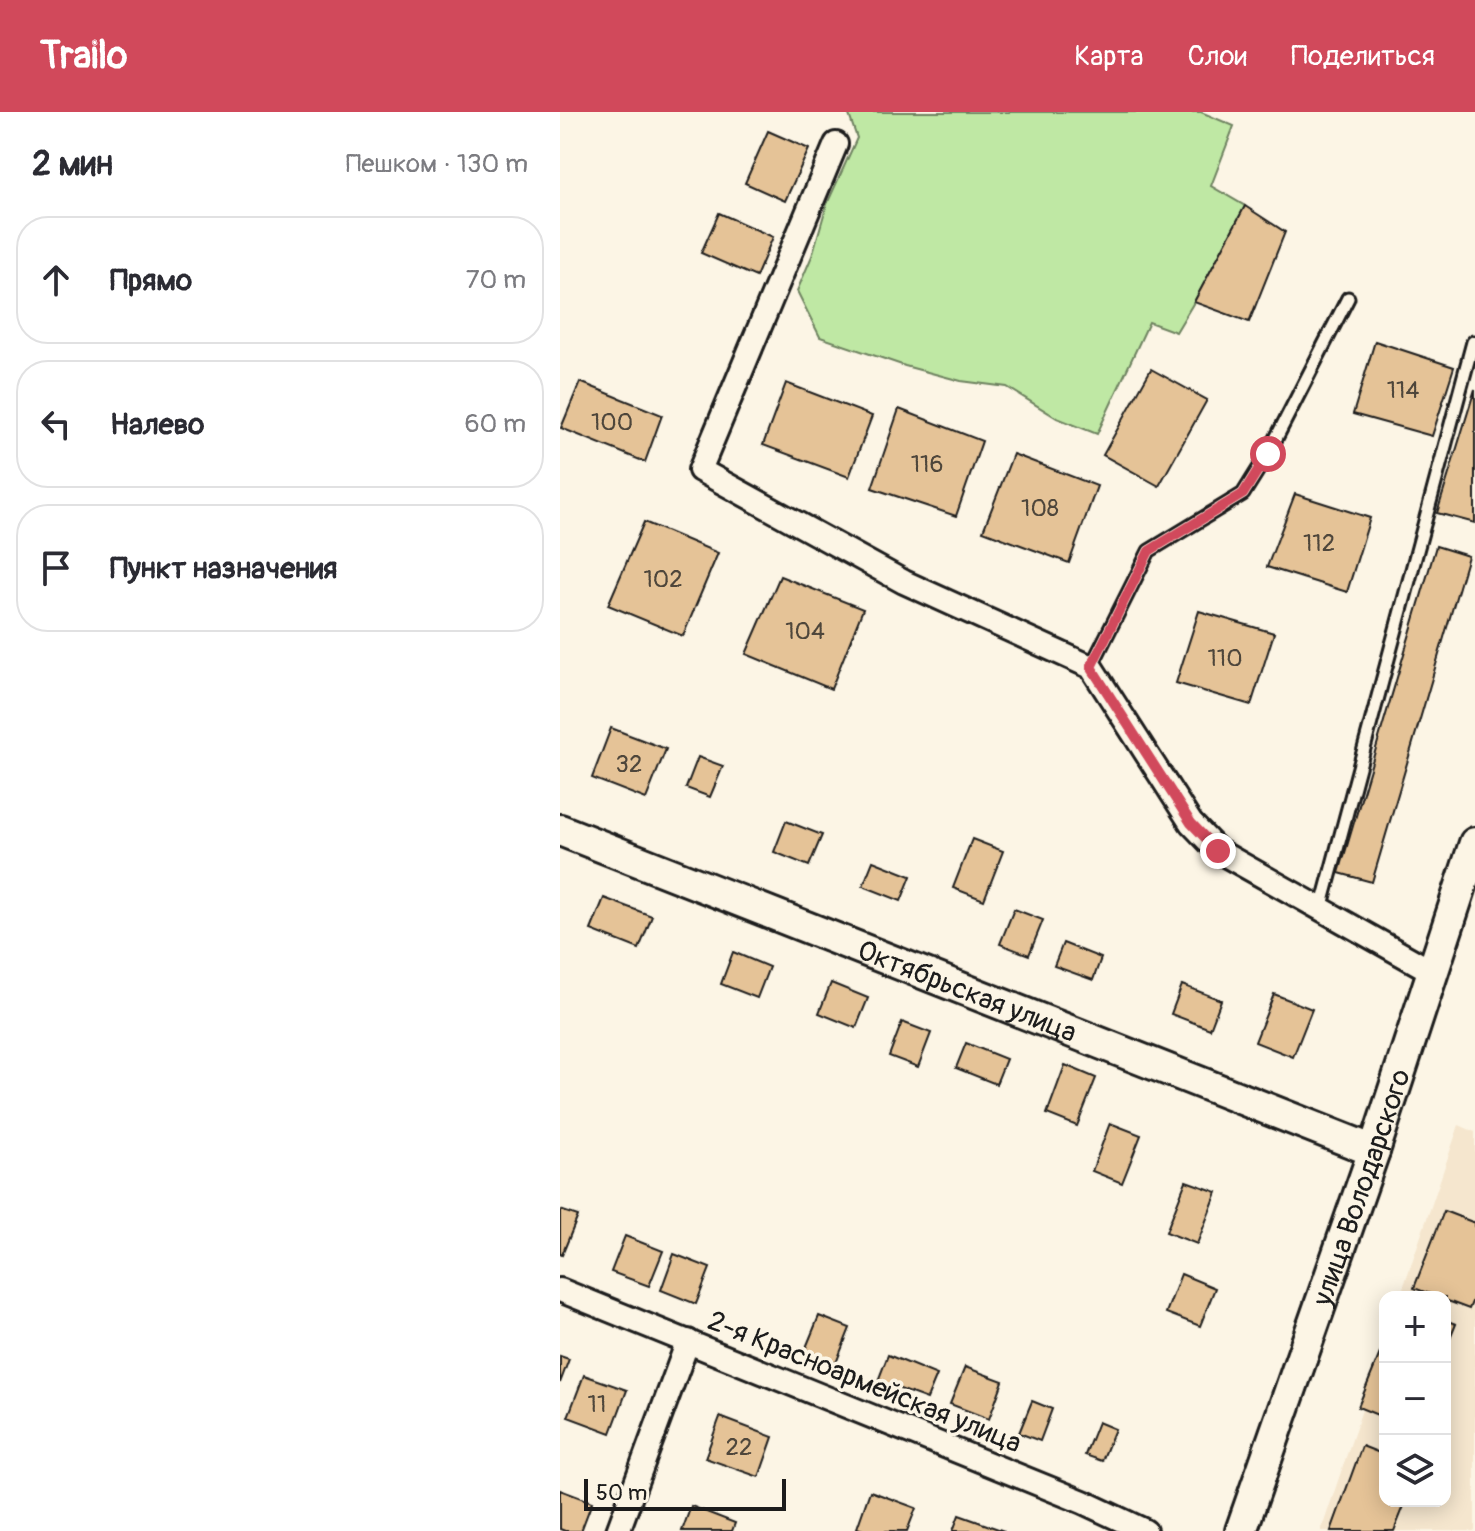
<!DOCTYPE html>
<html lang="ru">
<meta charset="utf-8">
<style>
body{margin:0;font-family:Pangolin,sans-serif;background:#f2f2f3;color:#2b2b33}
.controls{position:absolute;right:24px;bottom:24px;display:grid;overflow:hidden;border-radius:16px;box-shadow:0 4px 20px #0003}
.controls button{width:72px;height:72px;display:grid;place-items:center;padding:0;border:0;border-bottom:2px solid #e1e1e2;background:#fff;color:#2b2b33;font:40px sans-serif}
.scale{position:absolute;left:24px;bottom:20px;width:202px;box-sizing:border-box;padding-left:8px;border:4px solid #1c1c1c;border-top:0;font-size:22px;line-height:28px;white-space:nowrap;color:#1c1c1c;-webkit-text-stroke:6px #fcf5e5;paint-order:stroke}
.stop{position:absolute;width:24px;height:24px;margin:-18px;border:6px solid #d1495b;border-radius:50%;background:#fff}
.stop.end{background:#d1495b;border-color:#fff;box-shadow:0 2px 8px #0008}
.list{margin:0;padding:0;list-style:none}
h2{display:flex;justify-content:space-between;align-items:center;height:104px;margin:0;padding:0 32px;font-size:34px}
h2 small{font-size:26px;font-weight:400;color:#7c7c81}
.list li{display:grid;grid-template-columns:52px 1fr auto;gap:24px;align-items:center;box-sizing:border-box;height:128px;margin:0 16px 16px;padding:0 16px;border:2px solid #e1e1e2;border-radius:32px}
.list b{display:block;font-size:30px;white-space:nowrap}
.list em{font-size:26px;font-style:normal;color:#7c7c81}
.icon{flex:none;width:44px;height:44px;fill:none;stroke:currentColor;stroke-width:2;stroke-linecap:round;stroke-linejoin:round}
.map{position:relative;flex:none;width:915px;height:1419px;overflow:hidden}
header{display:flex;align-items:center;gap:48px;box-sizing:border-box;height:112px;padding:0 40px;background:#d1495b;color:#fff}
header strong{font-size:38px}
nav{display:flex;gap:44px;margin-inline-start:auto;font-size:28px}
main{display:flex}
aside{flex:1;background:#fff}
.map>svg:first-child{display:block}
</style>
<header>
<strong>Trailo</strong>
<nav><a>Карта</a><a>Слои</a><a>Поделиться</a></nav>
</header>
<main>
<aside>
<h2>2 мин<small>Пешком · 130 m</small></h2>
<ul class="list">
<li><svg class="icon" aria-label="ahead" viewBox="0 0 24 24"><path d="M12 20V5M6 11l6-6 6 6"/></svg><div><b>Прямо</b></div><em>70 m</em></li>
<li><svg class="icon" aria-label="left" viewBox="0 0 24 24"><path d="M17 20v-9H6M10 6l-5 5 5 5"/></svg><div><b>Налево</b></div><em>60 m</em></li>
<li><svg class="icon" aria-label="arrive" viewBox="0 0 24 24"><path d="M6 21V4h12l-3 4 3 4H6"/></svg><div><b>Пункт назначения</b></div></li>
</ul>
</aside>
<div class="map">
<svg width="915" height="1419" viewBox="0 0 915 1419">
<rect width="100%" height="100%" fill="#fcf5e5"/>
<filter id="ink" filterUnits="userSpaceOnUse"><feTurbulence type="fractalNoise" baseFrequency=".0125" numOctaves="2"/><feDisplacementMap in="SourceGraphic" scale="16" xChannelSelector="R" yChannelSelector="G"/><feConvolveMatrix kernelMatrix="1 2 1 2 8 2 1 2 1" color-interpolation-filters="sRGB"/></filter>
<g filter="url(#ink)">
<path fill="#f5e6ce" d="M 899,1013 L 915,1020 L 915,1419 L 761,1419 L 825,1230 L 825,1389 L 885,1389 L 885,1185 L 840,1185 Z"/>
<path fill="#bfe8a4" stroke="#6e8260" stroke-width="2" d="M 288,0 L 641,0 L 674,14 L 651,74 L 685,94 L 634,190 L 616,220 L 589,210 L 537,322 L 497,306 L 447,275 L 401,269 L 345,254 L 260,225 L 237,179 L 252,144 L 267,92 L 297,26 Z"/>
<g fill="#e5c397" stroke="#1c1c1c" stroke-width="2">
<path d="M 208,19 L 249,37 L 225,89 L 185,71 Z"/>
<path d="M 685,94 L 725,120 L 689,210 L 634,190 Z"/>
<path d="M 159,101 L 213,125 L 196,165 L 141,141 Z"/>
<path d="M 815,229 L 894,255 L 872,324 L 793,302 Z"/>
<path d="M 591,257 L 647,288 L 599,374 L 543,343 Z"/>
<path d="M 20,270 L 102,303 L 85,350 L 1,316 Z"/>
<path d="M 226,271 L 312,304 L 289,365 L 203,333 Z"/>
<path d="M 915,277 L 915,411 L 877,401 Z"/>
<path d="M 339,297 L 422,329 L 396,404 L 312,376 Z"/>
<path d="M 453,342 L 537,374 L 509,451 L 423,419 Z"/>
<path d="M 735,382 L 810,406 L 787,480 L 707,455 Z"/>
<path d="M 84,410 L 158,441 L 123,524 L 48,493 Z"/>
<path d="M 876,434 L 908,444 L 812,770 L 779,761 Z"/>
<path d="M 220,464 L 303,497 L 271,577 L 186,542 Z"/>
<path d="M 639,499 L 714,521 L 691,593 L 616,571 Z"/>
<path d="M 51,616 L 106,637 L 86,687 L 32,666 Z"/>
<path d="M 138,645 L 163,654 L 150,685 L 126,676 Z"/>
<path d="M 226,709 L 262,723 L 249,754 L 214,740 Z"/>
<path d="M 412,727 L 443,739 L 424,788 L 393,776 Z"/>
<path d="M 313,749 L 351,764 L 341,789 L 303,774 Z"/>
<path d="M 44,786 L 92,804 L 79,837 L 31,818 Z"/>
<path d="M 454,797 L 483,808 L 469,843 L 440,832 Z"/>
<path d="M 503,831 L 541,846 L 533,868 L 494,854 Z"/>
<path d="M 173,840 L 209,855 L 197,886 L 161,872 Z"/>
<path d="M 271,871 L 308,886 L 296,916 L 259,901 Z"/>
<path d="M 622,873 L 661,888 L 650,917 L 611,902 Z"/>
<path d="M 714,882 L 752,897 L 733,945 L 695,930 Z"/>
<path d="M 342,910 L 371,921 L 358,955 L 329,944 Z"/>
<path d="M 406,931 L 446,947 L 436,972 L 396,956 Z"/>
<path d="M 505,953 L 536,966 L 517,1014 L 487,1002 Z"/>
<path d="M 550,1011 L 581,1023 L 562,1071 L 532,1059 Z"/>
<path d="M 626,1069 L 657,1080 L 637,1132 L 606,1120 Z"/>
<path d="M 0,1098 L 18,1104 L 2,1143 L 0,1142 Z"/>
<path d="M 884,1099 L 915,1111 L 915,1183 L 909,1197 L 885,1188 L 885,1185 L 878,1185 L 854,1176 Z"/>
<path d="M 65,1124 L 103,1139 L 89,1174 L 51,1160 Z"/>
<path d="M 114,1142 L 150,1156 L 136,1192 L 101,1178 Z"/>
<path d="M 621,1162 L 655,1176 L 640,1214 L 606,1201 Z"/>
<path d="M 259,1204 L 290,1216 L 276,1251 L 245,1238 Z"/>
<path d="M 885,1208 L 896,1212 L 885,1239 Z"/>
<path d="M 825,1229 L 825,1306 L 798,1295 Z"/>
<path d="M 328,1243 L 377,1263 L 367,1287 L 318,1269 Z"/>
<path d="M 0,1244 L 9,1247 L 0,1271 Z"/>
<path d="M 405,1255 L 443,1269 L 429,1307 L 390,1292 Z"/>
<path d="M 24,1263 L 67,1278 L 51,1321 L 8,1305 Z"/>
<path d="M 472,1289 L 492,1297 L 480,1329 L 459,1321 Z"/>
<path d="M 160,1305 L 213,1325 L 199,1365 L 145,1346 Z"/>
<path d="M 538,1310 L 555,1317 L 542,1349 L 525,1343 Z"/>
<path d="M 802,1334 L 825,1343 L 825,1389 L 846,1389 L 834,1419 L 771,1419 Z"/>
<path d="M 0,1378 L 32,1390 L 21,1419 L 5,1419 L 0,1417 Z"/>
<path d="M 310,1379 L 356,1396 L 347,1419 L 306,1419 L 297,1416 Z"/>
<path d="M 131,1394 L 175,1411 L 172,1419 L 122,1419 Z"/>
<path d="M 399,1403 L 444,1419 L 393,1419 Z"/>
</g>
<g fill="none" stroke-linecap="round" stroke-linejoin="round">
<defs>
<g id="lane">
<path d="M 531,555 L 589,439 L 683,382 L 708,342 L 788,186"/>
<path d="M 761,797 L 913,230"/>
</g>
<g id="street">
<path d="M 276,32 L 140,358 L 344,470 L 531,555 L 631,711 L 658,739 L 873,860"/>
<path d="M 0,1178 L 523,1390 L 585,1419"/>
<path d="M 58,1419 L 128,1229"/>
</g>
<g id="secondary">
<path id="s1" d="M 0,718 L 814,1039"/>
<path id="s2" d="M 681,1419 L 814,1039 L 915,731"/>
</g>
</defs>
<use href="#lane" stroke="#1c1c1c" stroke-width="17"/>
<use href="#street" stroke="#1c1c1c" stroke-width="28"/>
<use href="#secondary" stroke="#1c1c1c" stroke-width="36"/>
<use href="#lane" stroke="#fcf5e5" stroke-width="11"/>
<use href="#street" stroke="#fcf5e5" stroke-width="22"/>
<use href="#secondary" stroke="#fcf5e5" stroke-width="30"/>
</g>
</g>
<g fill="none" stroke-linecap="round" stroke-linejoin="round" filter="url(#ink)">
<path stroke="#d1495b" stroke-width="10" d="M 658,739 L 631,711 L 531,555 L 589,439 L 683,382 L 708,342"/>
</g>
<g text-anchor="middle" stroke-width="7" stroke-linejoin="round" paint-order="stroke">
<g font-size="24" fill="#4e463b">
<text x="843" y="286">114</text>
<text x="52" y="318">100</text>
<text x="367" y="360">116</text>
<text x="480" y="404">108</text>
<text x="759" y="439">112</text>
<text x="103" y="475">102</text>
<text x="245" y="527">104</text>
<text x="665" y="554">110</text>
<text x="69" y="660">32</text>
<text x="37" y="1300">11</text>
<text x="179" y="1343">22</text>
</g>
<g font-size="28" fill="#1c1c1c" stroke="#fcf5e5">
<text dy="10" stroke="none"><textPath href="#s1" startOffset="438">Октябрьская улица</textPath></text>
<text dy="10" stroke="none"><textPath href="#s2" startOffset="364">улица Володарского</textPath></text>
<text transform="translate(305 1269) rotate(22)" y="10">2-я Красноармейская улица</text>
</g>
</g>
</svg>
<div class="controls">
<button>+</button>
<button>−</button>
<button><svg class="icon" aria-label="layers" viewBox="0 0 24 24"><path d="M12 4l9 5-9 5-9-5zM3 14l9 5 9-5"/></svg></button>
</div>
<div class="scale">50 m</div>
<div class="stop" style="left:708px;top:342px"></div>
<div class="stop end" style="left:658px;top:739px"></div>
</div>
</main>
